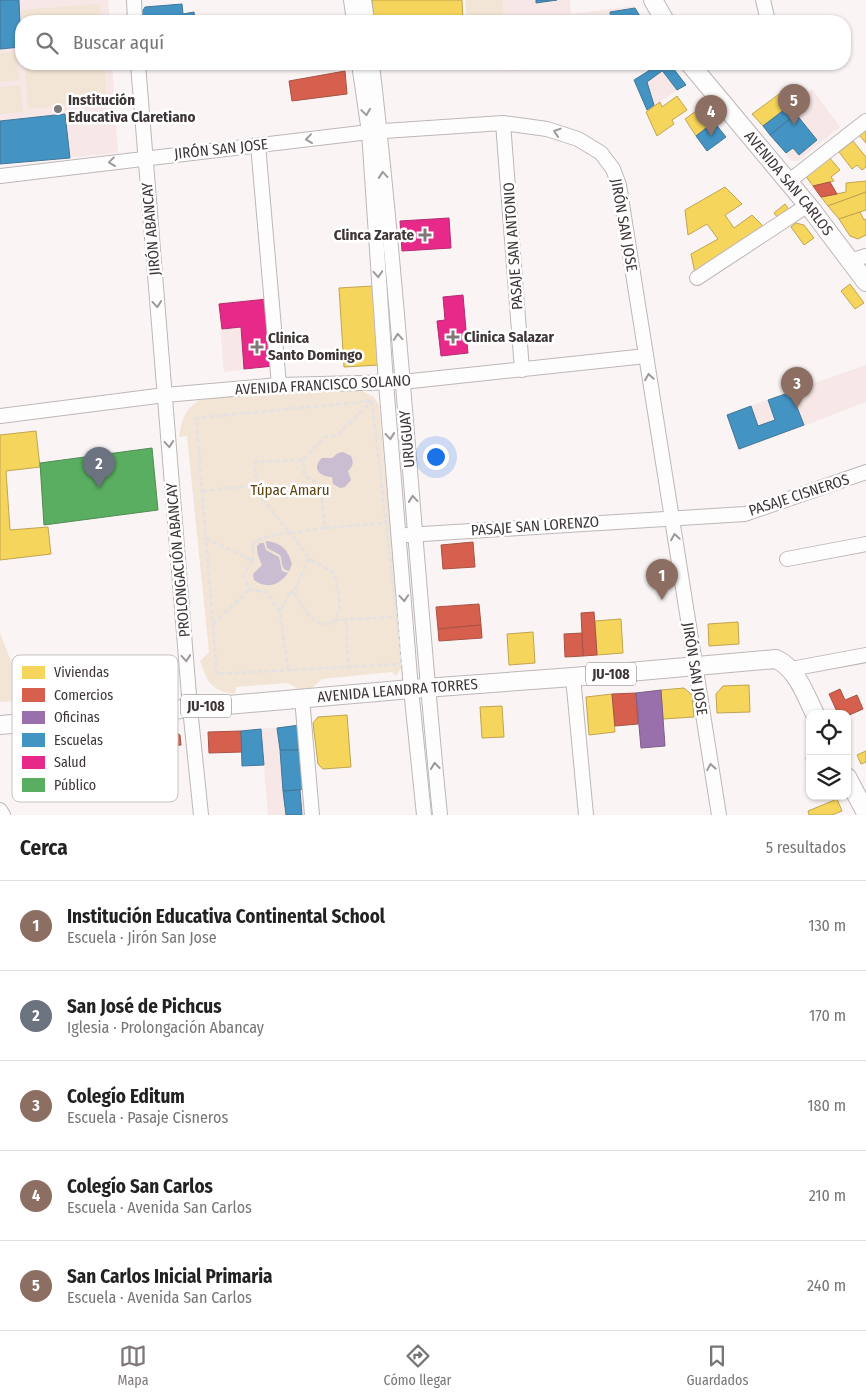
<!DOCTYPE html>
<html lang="es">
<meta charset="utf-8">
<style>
body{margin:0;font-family:"Fira Sans Condensed",sans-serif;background:#f2f2f2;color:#222}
.controls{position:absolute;right:15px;bottom:15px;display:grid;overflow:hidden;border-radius:10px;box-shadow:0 1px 4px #0004}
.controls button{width:45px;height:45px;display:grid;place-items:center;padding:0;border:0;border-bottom:1px solid #e0e0e0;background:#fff;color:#222;font:25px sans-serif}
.you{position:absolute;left:435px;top:456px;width:18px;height:18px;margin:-12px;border:4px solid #fff;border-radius:50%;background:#1a73e8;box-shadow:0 0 0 8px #1a73e833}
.badge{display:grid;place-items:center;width:32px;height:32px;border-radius:50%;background:#807878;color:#fff;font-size:16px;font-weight:700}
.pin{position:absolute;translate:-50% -41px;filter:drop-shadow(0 1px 2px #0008)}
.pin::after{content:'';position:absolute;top:26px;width:18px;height:15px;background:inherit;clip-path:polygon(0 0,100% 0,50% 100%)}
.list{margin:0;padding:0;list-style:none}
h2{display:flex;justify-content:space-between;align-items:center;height:65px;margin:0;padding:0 20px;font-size:21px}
h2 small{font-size:16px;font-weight:400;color:#767676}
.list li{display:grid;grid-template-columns:32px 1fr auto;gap:15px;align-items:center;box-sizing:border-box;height:90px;padding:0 20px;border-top:1px solid #e0e0e0}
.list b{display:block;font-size:19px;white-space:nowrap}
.list p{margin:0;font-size:16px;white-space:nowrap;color:#767676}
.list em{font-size:16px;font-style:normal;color:#767676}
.icon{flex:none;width:28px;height:28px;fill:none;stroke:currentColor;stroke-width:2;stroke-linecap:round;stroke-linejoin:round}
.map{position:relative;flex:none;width:866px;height:815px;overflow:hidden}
.search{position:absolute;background:#fff;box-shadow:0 1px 4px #0004;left:15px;right:15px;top:15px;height:55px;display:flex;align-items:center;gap:12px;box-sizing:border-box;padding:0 18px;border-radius:20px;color:#767676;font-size:19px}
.sheet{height:515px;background:#fff}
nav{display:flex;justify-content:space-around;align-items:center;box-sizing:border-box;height:70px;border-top:1px solid #e0e0e0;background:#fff;font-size:14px;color:#767676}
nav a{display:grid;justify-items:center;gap:2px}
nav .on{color:#807878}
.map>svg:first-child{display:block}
</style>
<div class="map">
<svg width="866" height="815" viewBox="0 0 866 815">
<rect width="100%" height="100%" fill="#faf4f4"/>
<g fill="#f7e7e7">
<path d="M 0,0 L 108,0 L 110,21 L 21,21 L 21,64 L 112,64 L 118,153 L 0,164 Z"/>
<path d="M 465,0 L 570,0 L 571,14 L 634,6 L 643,21 L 466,21 Z"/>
<path d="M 468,64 L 517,64 L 518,71 L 469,68 Z"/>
<path d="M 660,64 L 670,64 L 686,85 L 647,110 L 634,80 Z"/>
<path d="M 812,89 L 840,127 L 798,161 L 792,161 L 763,126 Z"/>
<path d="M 269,297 L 274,366 L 224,372 L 218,303 Z"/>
<path d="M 866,365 L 866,402 L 738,451 L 727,414 Z"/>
<path d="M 300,725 L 308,815 L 268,815 L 261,729 Z"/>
</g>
<g fill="#f2e5d5">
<path d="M 466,0 L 502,0 L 504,21 L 467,21 Z"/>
<path d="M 100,4 L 101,21 L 22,21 L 21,10 Z"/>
<path d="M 17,52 L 19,80 L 0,82 L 0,53 Z"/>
<path d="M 25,64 L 104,64 L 107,103 L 28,109 Z"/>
<path d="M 469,64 L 508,64 L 509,68 L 470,66 Z"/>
<path d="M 20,85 L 23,112 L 0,114 L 0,87 Z"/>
<path d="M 356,388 L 374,397 L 379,405 L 403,665 L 396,676 L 392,672 L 322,679 L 312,688 L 298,689 L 288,683 L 236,687 L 235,694 C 211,691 207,682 200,661 L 209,652 L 187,436 L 179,437 C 183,412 187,408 207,395 Z"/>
<path d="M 0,633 L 26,700 L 0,702 Z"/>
</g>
<g fill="#cbbdd1">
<path d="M 343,452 L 351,456 C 354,463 353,466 348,471 L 351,480 L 345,487 L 340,488 L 333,484 L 332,477 C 320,477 311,468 322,458 L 332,458 L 338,453 Z"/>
<path d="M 267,541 C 282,543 288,550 292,564 L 289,571 C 280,569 283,562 280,555 L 267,548 L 266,542 Z"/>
<path d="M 260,543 L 264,543 L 266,550 L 279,557 L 282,571 L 288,573 C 279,586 266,589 254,580 L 253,574 L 262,565 C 259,558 257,554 257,546 Z"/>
</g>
<g fill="#f6d55c" stroke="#bfa551">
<path d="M 372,0 L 462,0 L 463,21 L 374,21 Z"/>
<path d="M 786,89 L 796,101 L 763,126 L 752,114 Z"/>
<path d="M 677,96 L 687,110 L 672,120 L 674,124 L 657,136 L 646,112 L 660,102 L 662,107 Z"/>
<path d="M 703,106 L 714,122 L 696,136 L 685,119 Z"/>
<path d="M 866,129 L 866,143 L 859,135 Z"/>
<path d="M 853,141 L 866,157 L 866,167 L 862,170 L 857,165 L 852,169 L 839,152 Z"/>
<path d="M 828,156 L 840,170 L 831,177 L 834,181 L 813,186 L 805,175 Z"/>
<path d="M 866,181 L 866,192 L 828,206 L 821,197 L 846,192 L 846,183 Z"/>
<path d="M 725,187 L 742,204 L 725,215 L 734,228 L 752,215 L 768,231 L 696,278 L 691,254 L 718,239 L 707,224 L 688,235 L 685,210 Z"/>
<path d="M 866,192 L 866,210 L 839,219 L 828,206 Z"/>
<path d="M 785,204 L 790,211 L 781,222 L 774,213 Z"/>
<path d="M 860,212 L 864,220 L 866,219 L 866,235 L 858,239 L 850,236 L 839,219 Z"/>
<path d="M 796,223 L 804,225 L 814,238 L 804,245 L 791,227 Z"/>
<path d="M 850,284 L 864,303 L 855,309 L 841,291 Z"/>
<path d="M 373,286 L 379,365 L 344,367 L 339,288 Z"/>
<path d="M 36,431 L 40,467 L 6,471 L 10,530 L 48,527 L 51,554 L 0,560 L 0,435 Z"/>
<path d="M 621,619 L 623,653 L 597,655 L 595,621 Z"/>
<path d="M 738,622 L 739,644 L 709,646 L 708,624 Z"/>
<path d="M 533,632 L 535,663 L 509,665 L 507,634 Z"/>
<path d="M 749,685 L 750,712 L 717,713 L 716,694 L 723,686 Z"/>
<path d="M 684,688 L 692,695 L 694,717 L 663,719 L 661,690 Z"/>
<path d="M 612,694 L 615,732 L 589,735 L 586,697 Z"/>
<path d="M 502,706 L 504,737 L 482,738 L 480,707 Z"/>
<path d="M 347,715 L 351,767 L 323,769 L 318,764 L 313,723 L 318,717 Z"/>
<path d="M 866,751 L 866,762 L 861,764 L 857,755 Z"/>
<path d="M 810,756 L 810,788 L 809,788 L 806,757 Z"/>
<path d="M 837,799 L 842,811 L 832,815 L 809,815 L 808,811 Z"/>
</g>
<g fill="#d6604d" stroke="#a85346">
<path d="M 345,71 L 347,94 L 292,101 L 289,81 Z"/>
<path d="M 830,182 L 837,194 L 821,197 L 813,186 Z"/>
<path d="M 473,542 L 475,567 L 443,569 L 441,545 Z"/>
<path d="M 479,604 L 481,625 L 438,629 L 436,607 Z"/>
<path d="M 594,612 L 597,655 L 583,656 L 581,613 Z"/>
<path d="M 481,625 L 482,638 L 439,641 L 438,629 Z"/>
<path d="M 582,633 L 583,656 L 565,657 L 564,634 Z"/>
<path d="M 840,689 L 845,700 L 857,695 L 863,709 L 847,716 L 847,714 L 838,714 L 829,694 Z"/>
<path d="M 636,693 L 638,724 L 615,726 L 612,694 Z"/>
<path d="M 241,731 L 242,752 L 209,753 L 208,732 Z"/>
<path d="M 176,732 L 180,735 L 181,745 L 165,747 L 164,733 Z"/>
</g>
<path fill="#9970ab" stroke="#7e5f88" d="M 661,690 L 665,746 L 641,748 L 636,693 Z"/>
<g fill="#4393c3" stroke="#427799">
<path d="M 0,0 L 19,0 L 21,47 L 0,49 Z"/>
<path d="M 536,0 L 557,0 L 536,3 Z"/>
<path d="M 182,4 L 183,14 L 194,12 L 195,21 L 141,21 L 141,14 L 145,7 Z"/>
<path d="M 635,8 L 643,21 L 611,21 L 610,12 Z"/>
<path d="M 660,64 L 670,64 L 686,85 L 677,90 L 658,65 Z"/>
<path d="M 658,65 L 662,71 L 647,82 L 654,105 L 647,110 L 634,80 Z"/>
<path d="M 793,103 L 800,112 L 770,135 L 763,126 Z"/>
<path d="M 65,114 L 70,158 L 0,164 L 0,121 Z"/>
<path d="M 796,114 L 817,140 L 799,155 L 793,148 L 786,153 L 770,135 Z"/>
<path d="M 714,122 L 726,137 L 707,151 L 696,136 Z"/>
<path d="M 791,392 L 804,425 L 739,449 L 727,415 L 751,406 L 758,426 L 775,420 L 768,400 Z"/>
<path d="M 300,725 L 302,750 L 280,750 L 277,728 Z"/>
<path d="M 261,729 L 264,765 L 242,766 L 241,731 Z"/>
<path d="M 280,750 L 302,750 L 305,789 L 283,791 Z"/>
<path d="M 300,790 L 302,815 L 286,815 L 283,791 Z"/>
</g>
<g fill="#e7298a" stroke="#b42d71">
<path d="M 449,218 L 451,248 L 402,251 L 400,221 Z"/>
<path d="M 463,295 L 468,353 L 441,356 L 437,321 L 445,320 L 443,297 Z"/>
<path d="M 268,299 L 274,366 L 244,369 L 241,327 L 222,329 L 219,304 Z"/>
</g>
<path fill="#5aae61" stroke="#528a54" d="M 152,448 L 158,510 L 44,525 L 40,463 Z"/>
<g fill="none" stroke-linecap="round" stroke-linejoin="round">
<defs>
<g id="minor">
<path d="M 134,0 L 135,21"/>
<path d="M 351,0 L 354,21"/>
<path d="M 364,0 L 367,21"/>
<path d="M 763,0 L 768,21"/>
<path d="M 138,64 L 190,708 L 201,815"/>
<path d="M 359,64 L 369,132 L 386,383 L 411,689 L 424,815"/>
<path d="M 372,64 C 401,314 415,565 440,815"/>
<path d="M 503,123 L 522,370"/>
<path d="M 258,145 L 279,385"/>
<path d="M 0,176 L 369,132 L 503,123 L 547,129 L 578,139 L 601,153 L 613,169 L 619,185 L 719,815"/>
<path d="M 788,182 L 866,121"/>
<path d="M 850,261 L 866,256"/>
<path d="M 697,278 L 808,205"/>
<path d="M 0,416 L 165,395 L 279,385 L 402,382 L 646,356"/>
<path d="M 407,535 L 745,514 L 866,472"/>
<path d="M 787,559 L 866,544"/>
<path d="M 791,669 L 866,655"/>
<path d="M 573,677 L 586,815"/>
<path d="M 302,698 L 312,815"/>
<path d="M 0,810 L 3,815"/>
</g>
<g id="major">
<path d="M 653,0 L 665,21"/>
<path id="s1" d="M 690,64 L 811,209 L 866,282"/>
<path id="s2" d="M 0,725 L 411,689 L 573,677 L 776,659 C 797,669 805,694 815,714"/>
<path d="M 847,777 L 866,813"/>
</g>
</defs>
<use href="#minor" stroke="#beb7b7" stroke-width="16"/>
<use href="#major" stroke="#beb7b7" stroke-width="20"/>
<g stroke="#e3e1e1" stroke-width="2.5" stroke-dasharray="5 2.5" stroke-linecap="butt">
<path d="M 372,401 L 402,664 L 217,674 L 196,418 Z"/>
<path d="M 303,460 L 325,437 L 337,435 L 371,402"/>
<path d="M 202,491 L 256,485 L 255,462 L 303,460 L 304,475 L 320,485 L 325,528 L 290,533 L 252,486"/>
<path d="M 325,528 L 386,523"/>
<path d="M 206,538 L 253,561 L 252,547 L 255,541 L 273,535 L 290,533 L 309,558 L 311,560 L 334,573 C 338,591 345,609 332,623 C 312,629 303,606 294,592 L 309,558"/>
<path d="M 253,561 C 244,573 242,575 250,589 L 262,592 L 267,592 L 280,612"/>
<path d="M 335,620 L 392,617"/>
<path d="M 346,620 L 348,667"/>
<path d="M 213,624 L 250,589"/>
<path d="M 288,670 L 280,612 L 290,591 L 294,592"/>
</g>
<use href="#minor" stroke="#fefdfd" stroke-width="14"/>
<use href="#major" stroke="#fefdfd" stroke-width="18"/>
</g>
<defs><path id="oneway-chevron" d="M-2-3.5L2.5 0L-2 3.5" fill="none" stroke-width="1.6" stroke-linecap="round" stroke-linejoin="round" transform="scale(1.25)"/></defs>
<g stroke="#9e9a9a">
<use href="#oneway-chevron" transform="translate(366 112) rotate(82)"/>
<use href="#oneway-chevron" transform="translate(557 132) rotate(-162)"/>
<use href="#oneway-chevron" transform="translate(309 139) rotate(173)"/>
<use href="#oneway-chevron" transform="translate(112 162) rotate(173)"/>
<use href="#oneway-chevron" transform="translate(383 175) rotate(-95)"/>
<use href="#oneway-chevron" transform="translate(378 274) rotate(86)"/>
<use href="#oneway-chevron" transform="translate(157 304) rotate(85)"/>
<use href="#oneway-chevron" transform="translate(398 337) rotate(-95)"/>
<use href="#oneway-chevron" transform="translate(649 377) rotate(-99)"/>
<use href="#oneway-chevron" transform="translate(390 436) rotate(85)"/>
<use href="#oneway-chevron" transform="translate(169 444) rotate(85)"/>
<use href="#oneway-chevron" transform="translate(413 499) rotate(-95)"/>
<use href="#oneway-chevron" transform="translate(675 537) rotate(-99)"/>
<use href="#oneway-chevron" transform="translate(404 598) rotate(86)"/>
<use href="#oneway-chevron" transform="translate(186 658) rotate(85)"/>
<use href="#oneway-chevron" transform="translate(435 766) rotate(-96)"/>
<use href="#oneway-chevron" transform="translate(711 767) rotate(-99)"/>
</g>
<g fill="#807878" stroke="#fff" stroke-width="2">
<circle cx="58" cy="109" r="5"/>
<path d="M422.5 227.5h5v5h5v5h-5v5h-5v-5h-5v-5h5z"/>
<path d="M450.5 329.5h5v5h5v5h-5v5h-5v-5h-5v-5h5z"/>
<path d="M254.5 339.5h5v5h5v5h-5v5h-5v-5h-5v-5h5z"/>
</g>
<g text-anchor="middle" stroke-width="5" stroke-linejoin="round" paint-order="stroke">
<g fill="#fff" stroke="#787272" stroke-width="1">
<rect x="586" y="662.5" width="50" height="23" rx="4"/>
<rect x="181" y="694.5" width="50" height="23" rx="4"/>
</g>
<g font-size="14" font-weight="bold" fill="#3e3636">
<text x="611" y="679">JU-108</text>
<text x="206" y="711">JU-108</text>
</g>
<g font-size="15" font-weight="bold" fill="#3e3636" stroke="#fff" text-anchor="start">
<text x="68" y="105">Institución<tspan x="68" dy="17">Educativa Claretiano</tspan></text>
<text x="414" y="240" text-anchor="end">Clinca Zarate</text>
<text x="464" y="342">Clinica Salazar</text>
<text x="268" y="343">Clinica<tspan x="268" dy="17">Santo Domingo</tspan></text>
</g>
<g font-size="15" fill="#3e3636" stroke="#fff">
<text transform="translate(221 149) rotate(-6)" y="5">JIRÓN SAN JOSE</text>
<text dy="5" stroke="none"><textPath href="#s1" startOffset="155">AVENIDA SAN CARLOS</textPath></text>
<text transform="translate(624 225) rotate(80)" y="5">JIRÓN SAN JOSE</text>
<text transform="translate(151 229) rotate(-95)" y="5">JIRÓN ABANCAY</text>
<text transform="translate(513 246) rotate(-94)" y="5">PASAJE SAN ANTONIO</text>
<text transform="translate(323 385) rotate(-3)" y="5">AVENIDA FRANCISCO SOLANO</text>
<text transform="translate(407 439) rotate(-95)" y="5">URUGUAY</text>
<text transform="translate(799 495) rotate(-18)" y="5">PASAJE CISNEROS</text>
<text transform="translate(535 526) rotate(-4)" y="5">PASAJE SAN LORENZO</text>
<text transform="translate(178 560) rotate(-95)" y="5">PROLONGACIÓN ABANCAY</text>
<text transform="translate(695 669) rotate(81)" y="5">JIRÓN SAN JOSE</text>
<text dy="5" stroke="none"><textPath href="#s2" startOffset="399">AVENIDA LEANDRA TORRES</textPath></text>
</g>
<g font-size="15" fill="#5d440f" stroke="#fff">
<text x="290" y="495">Túpac Amaru</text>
</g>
</g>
<rect x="12" y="655" width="166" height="147" rx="8" fill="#fff" stroke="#c5c3c3" stroke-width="1"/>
<rect x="22" y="666" width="23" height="13" fill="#f6d55c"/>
<rect x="22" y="688" width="23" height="14" fill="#d6604d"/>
<rect x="22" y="711" width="23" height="13" fill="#9970ab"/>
<rect x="22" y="733" width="23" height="14" fill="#4393c3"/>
<rect x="22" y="756" width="23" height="13" fill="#e7298a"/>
<rect x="22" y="778" width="23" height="14" fill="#5aae61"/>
<g font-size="14" fill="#3e3636">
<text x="54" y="677">Viviendas</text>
<text x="54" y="700">Comercios</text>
<text x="54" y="722">Oficinas</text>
<text x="54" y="745">Escuelas</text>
<text x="54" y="767">Salud</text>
<text x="54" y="790">Público</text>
</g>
</svg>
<div class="controls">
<button><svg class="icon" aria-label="locate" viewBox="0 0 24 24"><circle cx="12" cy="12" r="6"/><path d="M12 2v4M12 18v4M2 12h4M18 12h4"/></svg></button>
<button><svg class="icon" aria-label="layers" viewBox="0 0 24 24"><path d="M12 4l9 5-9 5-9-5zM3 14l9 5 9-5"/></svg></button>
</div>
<div class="you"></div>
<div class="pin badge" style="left:662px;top:600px;background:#8d6e63">1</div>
<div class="pin badge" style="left:99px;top:488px;background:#6b7280">2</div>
<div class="pin badge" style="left:797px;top:408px;background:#8d6e63">3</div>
<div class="pin badge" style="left:711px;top:136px;background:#8d6e63">4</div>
<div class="pin badge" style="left:794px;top:125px;background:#8d6e63">5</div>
<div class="search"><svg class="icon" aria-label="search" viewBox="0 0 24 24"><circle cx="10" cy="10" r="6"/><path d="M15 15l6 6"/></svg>Buscar aquí</div>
</div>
<section class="sheet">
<h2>Cerca<small>5 resultados</small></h2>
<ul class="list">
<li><span class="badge" style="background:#8d6e63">1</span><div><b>Institución Educativa Continental School</b><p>Escuela · Jirón San Jose</p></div><em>130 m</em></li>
<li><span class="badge" style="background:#6b7280">2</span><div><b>San José de Pichcus</b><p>Iglesia · Prolongación Abancay</p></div><em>170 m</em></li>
<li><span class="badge" style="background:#8d6e63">3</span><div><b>Colegío Editum</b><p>Escuela · Pasaje Cisneros</p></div><em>180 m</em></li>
<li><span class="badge" style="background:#8d6e63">4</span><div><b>Colegío San Carlos</b><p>Escuela · Avenida San Carlos</p></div><em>210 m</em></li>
<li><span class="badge" style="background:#8d6e63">5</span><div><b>San Carlos Inicial Primaria</b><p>Escuela · Avenida San Carlos</p></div><em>240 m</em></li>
</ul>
</section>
<nav>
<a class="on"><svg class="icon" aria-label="map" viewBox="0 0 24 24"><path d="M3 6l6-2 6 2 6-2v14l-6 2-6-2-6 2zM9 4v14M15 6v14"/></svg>Mapa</a>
<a><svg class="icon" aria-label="directions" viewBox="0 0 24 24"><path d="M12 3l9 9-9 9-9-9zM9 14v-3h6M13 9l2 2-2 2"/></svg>Cómo llegar</a>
<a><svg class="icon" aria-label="saved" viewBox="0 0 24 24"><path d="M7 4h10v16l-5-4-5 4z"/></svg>Guardados</a>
</nav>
